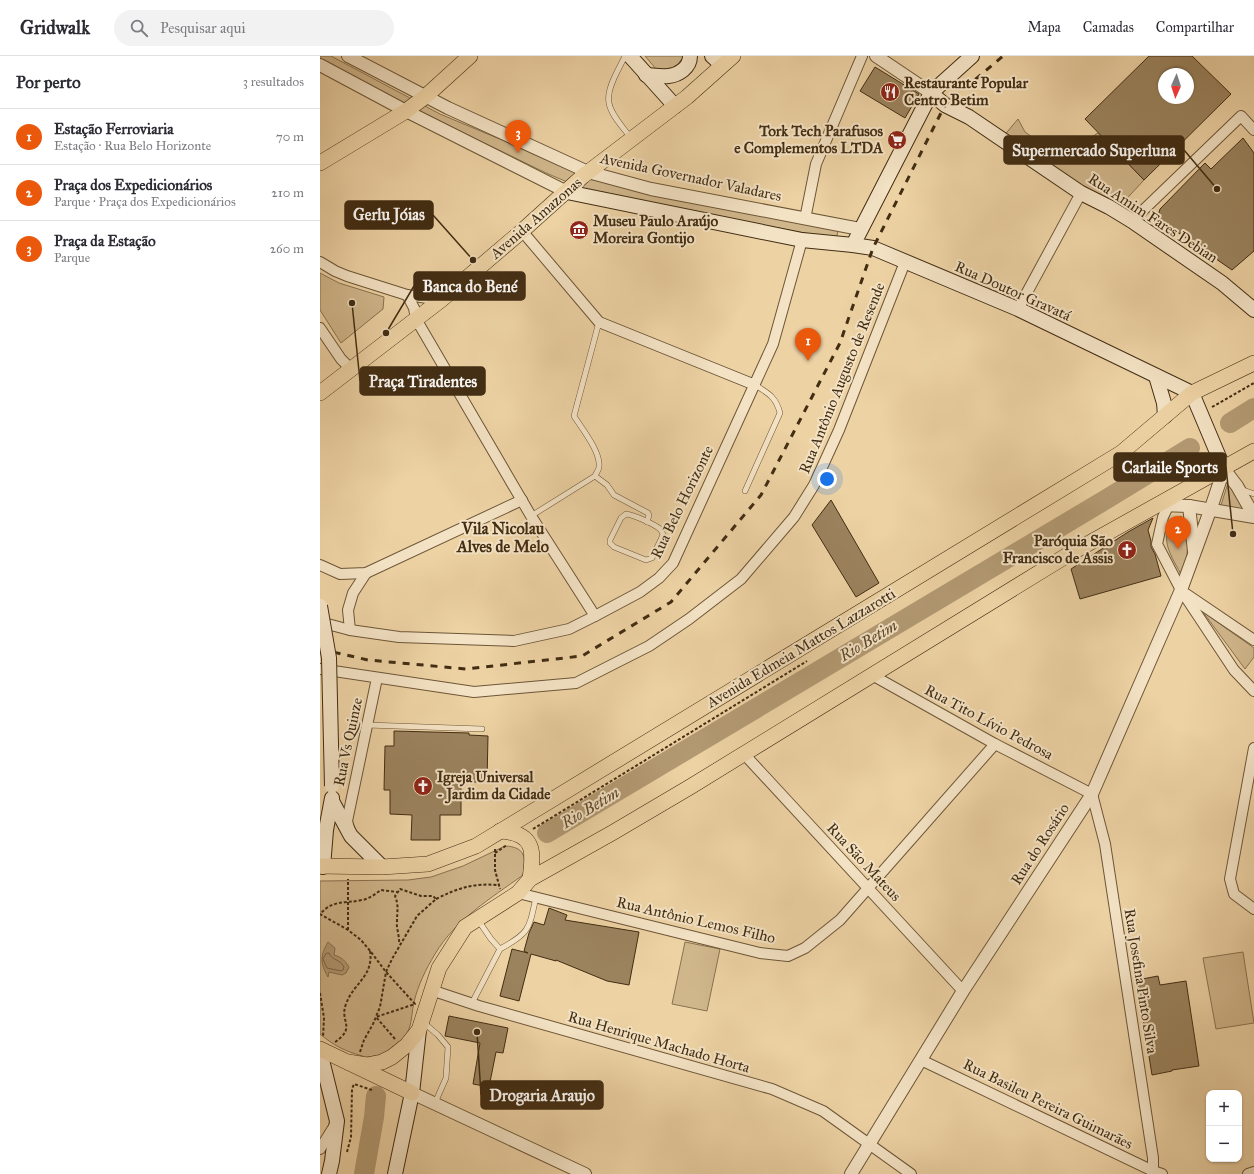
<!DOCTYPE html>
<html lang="pt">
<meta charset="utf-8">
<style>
body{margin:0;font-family:"IM FELL Great Primer",serif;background:#f2f2f3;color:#2b2b33}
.controls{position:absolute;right:12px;bottom:12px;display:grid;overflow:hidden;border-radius:8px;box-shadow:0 1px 3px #0004}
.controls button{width:36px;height:36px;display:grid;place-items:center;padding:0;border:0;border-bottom:1px solid #e1e1e2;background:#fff;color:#2b2b33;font:20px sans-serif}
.compass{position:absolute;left:838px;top:12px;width:36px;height:36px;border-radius:50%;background:#fff;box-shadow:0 1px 3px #0004;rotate:183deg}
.you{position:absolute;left:507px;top:423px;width:14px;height:14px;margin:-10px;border:3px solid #fff;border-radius:50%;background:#1a73e8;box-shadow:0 0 0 6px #1a73e833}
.badge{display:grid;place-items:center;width:26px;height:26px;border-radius:50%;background:#ea580c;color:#fff;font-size:13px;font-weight:700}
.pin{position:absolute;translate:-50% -33px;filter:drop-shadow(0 1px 2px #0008)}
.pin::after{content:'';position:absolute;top:21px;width:14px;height:12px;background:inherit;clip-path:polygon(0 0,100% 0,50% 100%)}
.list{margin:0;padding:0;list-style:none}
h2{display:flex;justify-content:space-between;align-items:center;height:52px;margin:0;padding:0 16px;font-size:17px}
h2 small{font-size:13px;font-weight:400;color:#7c7c81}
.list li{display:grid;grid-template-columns:26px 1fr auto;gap:12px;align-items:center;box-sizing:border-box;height:56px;padding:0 16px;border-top:1px solid #e1e1e2}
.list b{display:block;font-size:15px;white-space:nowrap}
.list p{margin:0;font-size:13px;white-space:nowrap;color:#7c7c81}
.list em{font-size:13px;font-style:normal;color:#7c7c81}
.icon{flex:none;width:22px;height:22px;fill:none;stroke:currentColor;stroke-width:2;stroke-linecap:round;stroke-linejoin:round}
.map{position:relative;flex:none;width:934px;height:1118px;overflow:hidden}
header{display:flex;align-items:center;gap:24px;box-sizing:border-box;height:56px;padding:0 20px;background:#fff;border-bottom:1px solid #e1e1e2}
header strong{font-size:19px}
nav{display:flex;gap:22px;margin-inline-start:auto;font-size:14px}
.search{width:280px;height:36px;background:#f2f2f3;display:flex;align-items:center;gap:10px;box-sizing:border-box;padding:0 14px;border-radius:22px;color:#7c7c81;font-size:15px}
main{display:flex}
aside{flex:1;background:#fff}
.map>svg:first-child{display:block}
</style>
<header>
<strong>Gridwalk</strong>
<div class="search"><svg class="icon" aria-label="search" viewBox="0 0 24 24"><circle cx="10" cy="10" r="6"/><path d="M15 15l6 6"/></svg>Pesquisar aqui</div>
<nav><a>Mapa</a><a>Camadas</a><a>Compartilhar</a></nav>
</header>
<main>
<aside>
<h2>Por perto<small>3 resultados</small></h2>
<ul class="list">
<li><span class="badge">1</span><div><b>Estação Ferroviaria</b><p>Estação · Rua Belo Horizonte</p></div><em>70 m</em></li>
<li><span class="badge">2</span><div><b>Praça dos Expedicionários</b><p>Parque · Praça dos Expedicionários</p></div><em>210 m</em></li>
<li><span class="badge">3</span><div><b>Praça da Estação</b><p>Parque</p></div><em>260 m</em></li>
</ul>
</aside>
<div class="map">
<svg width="934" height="1118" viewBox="0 0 934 1118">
<rect width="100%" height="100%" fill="#edd2a4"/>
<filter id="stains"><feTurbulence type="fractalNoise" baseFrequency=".005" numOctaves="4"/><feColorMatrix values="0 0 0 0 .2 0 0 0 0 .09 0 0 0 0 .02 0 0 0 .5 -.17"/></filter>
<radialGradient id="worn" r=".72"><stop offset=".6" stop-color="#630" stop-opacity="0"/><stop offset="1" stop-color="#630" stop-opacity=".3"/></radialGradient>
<g fill="#d0b68b" stroke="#89724f">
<path d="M 0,0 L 11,0 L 120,58 L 282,126 L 519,172 L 516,183 L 271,136 L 226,117 L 142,76 L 36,23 L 0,4 Z"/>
<path d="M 325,0 L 364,0 L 352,16 L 336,13 Z"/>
<path d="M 698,63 L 705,76 L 719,86 L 740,93 L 759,89 L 778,77 L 824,124 L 799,151 L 682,82 Z"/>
<path d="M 0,217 L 19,227 L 64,241 L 63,253 L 21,287 L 0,254 Z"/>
<path d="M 908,427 L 924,454 L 900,452 Z"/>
<path d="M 861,460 C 873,477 866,503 863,522 C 851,499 834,478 861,460 Z"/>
<path d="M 883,556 L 934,592 L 934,601 L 925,613 Z"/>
<path d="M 185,790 C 206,791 206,802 203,819 C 170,843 136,863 115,898 C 106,913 98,929 94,946 C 92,954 92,965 89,973 C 86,980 79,987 72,991 L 74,994 L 65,998 L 43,1002 L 43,1000 C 26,996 13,989 0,978 L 0,825 L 88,824 L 111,821 L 143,810 Z"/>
<path d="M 365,886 L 400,893 L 387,955 L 352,948 Z"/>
<path d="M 923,896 L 934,967 L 896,973 L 883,902 Z"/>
</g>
<path fill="#b39a73" stroke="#866e4d" d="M 8,886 L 15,892 L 14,899 C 22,901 25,905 29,911 L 26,917 L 22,919 L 9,916 L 8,921 C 0,907 0,900 8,886 Z"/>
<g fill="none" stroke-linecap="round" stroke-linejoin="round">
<path stroke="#7a6443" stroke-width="1" d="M 7,897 L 9,897 C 12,905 19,902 24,911 L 23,914 L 21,915 L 7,912 L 3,903 Z"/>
<g stroke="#b39a73" stroke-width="20">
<path d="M 910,367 L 934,352"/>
<path d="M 227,777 L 785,444 L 870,392"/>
<path d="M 44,1118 L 54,1061 L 56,1040"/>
</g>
</g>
<g fill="#9b835e" stroke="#422d13" fill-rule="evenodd">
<path d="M 829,0 L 872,0 L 911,38 L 824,124 L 765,63 ZM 844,18 L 868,18 L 868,42 L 844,42 Z"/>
<path d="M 555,11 L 599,38 L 585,62 L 540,35 Z"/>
<path d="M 923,82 L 934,97 L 934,195 L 912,214 L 840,164 L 838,160 L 840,153 L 885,107 L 891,113 Z"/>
<path d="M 511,444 L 559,527 L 536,541 L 492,469 Z"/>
<path d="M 833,462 L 828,474 L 831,485 L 831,491 L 835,498 L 841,520 L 760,543 L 751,513 L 808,476 Z"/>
<path d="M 74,675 L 149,677 L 149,679 L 168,680 L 167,726 L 141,726 L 141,759 L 120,759 L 120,784 L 91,784 L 92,759 L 70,758 L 70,734 L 64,734 L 65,690 L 74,690 Z"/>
<path d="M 229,852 L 247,859 L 245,864 L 319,876 L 309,929 L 287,925 L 236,904 L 236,905 L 211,898 L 199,945 L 180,940 L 192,893 L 208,897 L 204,895 L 209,877 L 214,866 L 224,869 Z"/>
<path d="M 838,920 L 840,929 L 866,925 L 879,1010 L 852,1014 L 852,1015 L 832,1019 L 817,924 Z"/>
<path d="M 129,960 L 188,972 L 183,997 L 176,996 L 169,1031 L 153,1028 L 160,987 L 125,980 Z"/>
</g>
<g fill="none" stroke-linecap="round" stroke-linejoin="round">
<defs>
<g id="service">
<path d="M 305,0 C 299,13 286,33 289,47 C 291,59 303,71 310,81"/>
<path d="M 275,420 L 287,429 L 294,439 L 328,457 L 329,459 L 327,466"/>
<path d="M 923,434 L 934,438"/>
<path d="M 425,435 L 460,357 C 456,341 448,337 435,329"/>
<path d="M 306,458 C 314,459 334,468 340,473 C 342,475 342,476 343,479 L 332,502 L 326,504 L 294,491 L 290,487 L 290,484 L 301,462 Z"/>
<path d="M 211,460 L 275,420 C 276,417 279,414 279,411 C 281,396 262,373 254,360 L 279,266"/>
<path d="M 47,669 L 162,673"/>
<path d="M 180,893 C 210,877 209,873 216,841"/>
<path d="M 152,947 L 180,893 L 171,883 L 158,864"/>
<path d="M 104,967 L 118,979 L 128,991 L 126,1022 L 115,1047"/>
</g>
<g id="minor">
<path d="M 485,163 L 496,108 L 542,0"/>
<path d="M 812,165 L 921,60 L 934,74"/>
<path d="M 202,175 L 279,266 L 435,329"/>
<path d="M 0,206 L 15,215 L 27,220 L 87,239 L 121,244"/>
<path d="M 87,239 L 94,252 L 96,263 L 211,460 L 275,560"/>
<path d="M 698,253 L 761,137"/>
<path d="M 0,272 L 21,303 L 31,313"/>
<path d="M 849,448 L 843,461 L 837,488 L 861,534 L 914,614 L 934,635"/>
<path d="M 0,509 L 20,518 L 46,517 L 202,444"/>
<path d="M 866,538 L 934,584"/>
<path d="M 0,566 L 30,574 L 79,581 L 194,585 L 249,573 L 275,560 L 320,536 L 339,522 L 353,507 L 453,288 L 482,184"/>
<path d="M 30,574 L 28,554 L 33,537 L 46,517"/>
<path d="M 0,613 L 154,636 L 256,627 L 329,590 L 369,563 L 421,523 L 474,461 L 494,429 L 519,374 L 585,206"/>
<path d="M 552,619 L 675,688 L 772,738 L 785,788 L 833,1102 L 833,1118"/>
<path d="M 934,692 L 910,823 L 914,838 L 934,853"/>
<path d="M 424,698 L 643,935"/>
<path d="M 29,772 L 27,765 L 31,746 L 57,622"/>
<path d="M 198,837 L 440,897 L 468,900 L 485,892 L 520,864 L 675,688"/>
<path d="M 111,934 L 159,950 L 452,1033 L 503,1055 L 591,1118"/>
<path d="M 601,1004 L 833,1115 L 842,1118"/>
<path d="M 0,1093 L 15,1069"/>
<path d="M 928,1118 L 934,1116"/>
</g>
<g id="tertiary">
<path d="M 28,0 L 128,52 L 268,116 L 331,133 L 540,173"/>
<path d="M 556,0 L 611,37"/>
<path d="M 0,9 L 86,55 L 247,136"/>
<path d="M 904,413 L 917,430 L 934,460"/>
<path d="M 839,449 L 869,450 L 934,461"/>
<path d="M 869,450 L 874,495"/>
<path d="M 92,1037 L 265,1118"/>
<path d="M 531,1118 L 643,935 L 772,738 L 861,534 L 891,452 L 904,413"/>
</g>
<g id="secondary">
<path d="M 310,0 L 355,50"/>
<path d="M 392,0 L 402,9"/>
<path d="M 326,19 C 340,20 352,23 363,14 C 368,10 370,6 370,0"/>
<path d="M 611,37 L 625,49 L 649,61 L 761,137 L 789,151 L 812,165 L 902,227 L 934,254"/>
<path d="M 247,136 L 482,184 L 533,189 L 553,192 L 698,253 L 872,337 L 904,413"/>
<path d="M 533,189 L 611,37 L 652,0"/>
<path d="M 836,320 L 844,347 L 845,360"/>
<path d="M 12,745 L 31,780 L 62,811"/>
<path d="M 3,811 L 6,774 L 12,742"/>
<path d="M 0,996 L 17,1065 L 12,1105 L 9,1118"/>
<path d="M 75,1118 L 92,1037 L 99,974"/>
</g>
<g id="primary">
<path d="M 0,107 L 86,55 L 106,40 L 150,0"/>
<path d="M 0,337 L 121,244 L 202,175 L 263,120 L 367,41 L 413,0"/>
<path d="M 180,775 C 215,777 214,795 210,823"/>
<path d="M 0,810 L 62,811 L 108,808 L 156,790 L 801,397 L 872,337 L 934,307"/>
<path d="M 0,993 L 92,1037"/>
<path d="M 28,1006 L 47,1009 L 62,1006 L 72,1001 L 87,989 L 99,974 L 119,912 L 145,871 L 198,837 L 210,823 L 292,777 L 370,731 L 746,500 L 934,395"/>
</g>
</defs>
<use href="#service" stroke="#6d5637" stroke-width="6"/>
<use href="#minor" stroke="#6d5637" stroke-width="12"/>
<use href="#tertiary" stroke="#6d5637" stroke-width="14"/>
<use href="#secondary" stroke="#422d13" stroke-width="16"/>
<use href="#primary" stroke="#422d13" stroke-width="16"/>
<g stroke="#422d13" stroke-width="2" stroke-dasharray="3 2" stroke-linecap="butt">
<path d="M 892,351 L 934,327"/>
<path d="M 213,773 L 487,605"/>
<path d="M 175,793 L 175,814 L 180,833"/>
<path d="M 175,797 L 187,789"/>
<path d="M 116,843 C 138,832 153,827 178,829"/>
<path d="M 28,874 L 28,823"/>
<path d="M 0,937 L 4,962 L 3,981"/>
<path d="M 75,983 L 56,961 L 95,948 L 66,916 L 51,896 L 41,884 L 28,874 L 0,858 C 14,843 24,848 42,844 C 49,843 55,838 61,834 L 77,836"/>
<path d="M 15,986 C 37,971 19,966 26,948 C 34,926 54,921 50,894"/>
<path d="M 40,996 L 44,984 L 53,968 L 60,951 L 66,916 L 72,903 L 97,860 L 116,843 L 113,840 L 101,840 L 80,833 L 75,840 C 79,850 77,854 77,865 C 76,871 79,878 79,885 L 82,886"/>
<path d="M 27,1096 L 31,1081 L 32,1033 L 34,1028 L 52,1034"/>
</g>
<use href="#service" stroke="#f3e2c4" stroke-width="5"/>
<use href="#minor" stroke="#f3e2c4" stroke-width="10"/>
<use href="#tertiary" stroke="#f3e2c4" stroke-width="12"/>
<use href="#secondary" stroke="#f3e2c4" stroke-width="14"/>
<use href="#primary" stroke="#edd2a4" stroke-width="15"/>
<path stroke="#422d13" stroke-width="3" stroke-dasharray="7 7" stroke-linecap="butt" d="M 0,593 L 48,604 L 146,613 L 262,600 L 351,546 L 441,439 L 520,287 L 553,192 L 625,49 L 683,0"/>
<defs>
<path id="secondary-bridge" d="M 0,550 L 9,602 L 12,730"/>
</defs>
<use href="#secondary-bridge" stroke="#422d13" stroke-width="16" stroke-linecap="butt"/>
<use href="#secondary-bridge" stroke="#f3e2c4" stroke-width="14"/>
</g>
<defs>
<symbol id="restaurant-disc" viewBox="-11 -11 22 22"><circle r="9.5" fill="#8f2418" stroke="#f3e2c4"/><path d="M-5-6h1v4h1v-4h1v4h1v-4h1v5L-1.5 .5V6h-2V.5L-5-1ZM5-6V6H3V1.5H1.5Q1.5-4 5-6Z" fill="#fff"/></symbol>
<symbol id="supermarket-disc" viewBox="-11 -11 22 22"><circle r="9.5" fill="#8f2418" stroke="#f3e2c4"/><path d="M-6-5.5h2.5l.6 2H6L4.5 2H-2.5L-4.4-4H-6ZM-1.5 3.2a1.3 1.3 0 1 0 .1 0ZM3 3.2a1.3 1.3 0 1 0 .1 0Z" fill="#fff"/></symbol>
<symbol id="museum-disc" viewBox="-11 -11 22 22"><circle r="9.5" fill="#8f2418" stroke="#f3e2c4"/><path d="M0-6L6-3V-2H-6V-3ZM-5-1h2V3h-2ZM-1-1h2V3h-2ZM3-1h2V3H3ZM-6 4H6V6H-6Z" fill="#fff"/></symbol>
<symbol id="church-disc" viewBox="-11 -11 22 22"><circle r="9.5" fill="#8f2418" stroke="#f3e2c4"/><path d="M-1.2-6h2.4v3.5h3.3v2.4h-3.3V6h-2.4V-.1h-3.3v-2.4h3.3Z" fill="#fff"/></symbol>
</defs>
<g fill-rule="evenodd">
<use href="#restaurant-disc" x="559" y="25" width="22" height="22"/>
<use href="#supermarket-disc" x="566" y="73" width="22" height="22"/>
<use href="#museum-disc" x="248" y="163" width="22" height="22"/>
<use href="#church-disc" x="796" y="483" width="22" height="22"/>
<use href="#church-disc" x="92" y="719" width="22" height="22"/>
</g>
<g text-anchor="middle" stroke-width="4" stroke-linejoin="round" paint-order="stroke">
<g font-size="15" font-weight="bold" fill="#422d13" stroke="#f3e2c4" text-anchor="start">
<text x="584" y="32">Restaurante Popular<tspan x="584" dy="17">Centro Betim</tspan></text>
<text x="563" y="80" text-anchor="end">Tork Tech Parafusos<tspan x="563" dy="17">e Complementos LTDA</tspan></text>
<text x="273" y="170">Museu Paulo Araújo<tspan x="273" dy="17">Moreira Gontijo</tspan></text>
<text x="793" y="490" text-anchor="end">Paróquia São<tspan x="793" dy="17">Francisco de Assis</tspan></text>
<text x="117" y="726">Igreja Universal<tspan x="117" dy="17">- Jardim da Cidade</tspan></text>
</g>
<g font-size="15" fill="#422d13" stroke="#f3e2c4">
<text transform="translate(371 121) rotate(12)" y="5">Avenida Governador Valadares</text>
<text transform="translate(216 162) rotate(-41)" y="5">Avenida Amazonas</text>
<text transform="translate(833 162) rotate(33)" y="5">Rua Amim Fares Debian</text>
<text transform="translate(693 235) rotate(24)" y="5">Rua Doutor Gravatá</text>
<text transform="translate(522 322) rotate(-68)" y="5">Rua Antônio Augusto de Resende</text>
<text transform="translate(362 446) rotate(-64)" y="5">Rua Belo Horizonte</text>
<text transform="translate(481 592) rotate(-31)" y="5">Avenida Edmeia Mattos Lazzarotti</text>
<text transform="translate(669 666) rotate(28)" y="5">Rua Tito Lívio Pedrosa</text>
<text transform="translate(28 686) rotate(-78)" y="5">Rua Vs Quinze</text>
<text transform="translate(720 788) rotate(-57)" y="5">Rua do Rosário</text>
<text transform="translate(544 806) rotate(47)" y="5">Rua São Mateus</text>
<text transform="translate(376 864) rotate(13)" y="5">Rua Antônio Lemos Filho</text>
<text transform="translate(821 925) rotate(81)" y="5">Rua Josefina Pinto Silva</text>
<text transform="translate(339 986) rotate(16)" y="5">Rua Henrique Machado Horta</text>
<text transform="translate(728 1048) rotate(26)" y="5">Rua Basileu Pereira Guimarães</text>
</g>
<g font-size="16" font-weight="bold" fill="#422d13" stroke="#f3e2c4">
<text x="183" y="478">Vila Nicolau<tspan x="183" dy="18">Alves de Melo</tspan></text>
</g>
<g font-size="16" font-style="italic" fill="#5e482b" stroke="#f3e2c4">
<text transform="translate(548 584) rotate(-31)" y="6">Rio Betim</text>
<text transform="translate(270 751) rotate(-31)" y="6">Rio Betim</text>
</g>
</g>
<path fill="none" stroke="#422d13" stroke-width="1.5" d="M897 133L864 94M153 204L113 159M66 277L94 230M32 247L40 325M913 478L906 411M157 976L161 1039"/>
<g fill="#422d13" stroke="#f3e2c4" stroke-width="1.5">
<circle cx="897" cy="133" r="4"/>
<circle cx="153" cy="204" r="4"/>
<circle cx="66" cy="277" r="4"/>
<circle cx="32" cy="247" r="4"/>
<circle cx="913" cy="478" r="4"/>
<circle cx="157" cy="976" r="4"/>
</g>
<g fill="#422d13" stroke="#422d13" stroke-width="1.5">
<rect x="684" y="80" width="180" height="28" rx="4"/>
<rect x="25" y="145" width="88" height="28" rx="4"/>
<rect x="94" y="216" width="111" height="28" rx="4"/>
<rect x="40" y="311" width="125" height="28" rx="4"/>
<rect x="794" y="397" width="112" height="28" rx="4"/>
<rect x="161" y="1025" width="122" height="28" rx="4"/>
</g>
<g font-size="16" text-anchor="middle" font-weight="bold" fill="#fff">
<text x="774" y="100">Supermercado Superluna</text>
<text x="69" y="164">Gerlu Jóias</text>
<text x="150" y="236">Banca do Bené</text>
<text x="103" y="331">Praça Tiradentes</text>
<text x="850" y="417">Carlaile Sports</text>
<text x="222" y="1045">Drogaria Araujo</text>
</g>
<rect width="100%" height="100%" filter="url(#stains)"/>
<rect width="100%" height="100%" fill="url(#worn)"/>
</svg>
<div class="controls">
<button>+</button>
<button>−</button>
</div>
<svg class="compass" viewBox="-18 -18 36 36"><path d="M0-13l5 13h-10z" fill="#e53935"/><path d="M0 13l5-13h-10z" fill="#7c7c81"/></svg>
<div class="you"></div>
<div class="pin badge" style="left:488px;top:305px">1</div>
<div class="pin badge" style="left:858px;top:493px">2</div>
<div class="pin badge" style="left:198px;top:97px">3</div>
</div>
</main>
